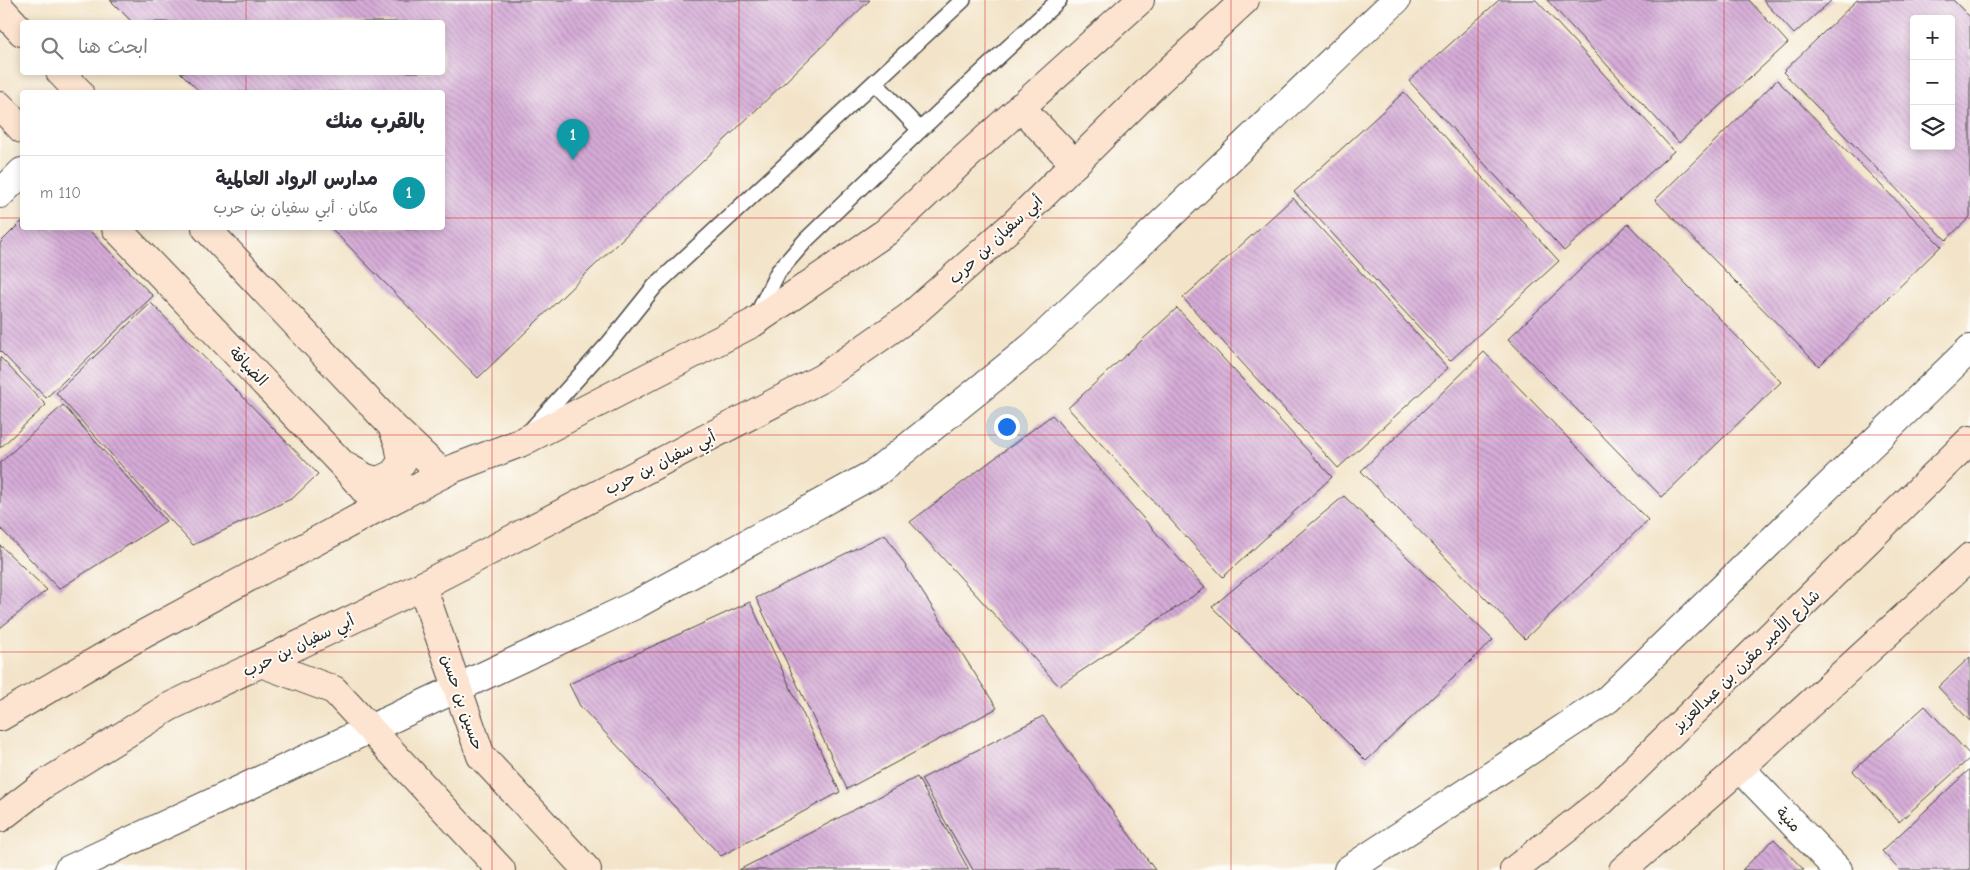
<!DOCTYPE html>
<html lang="ar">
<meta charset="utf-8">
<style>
body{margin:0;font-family:"Comic Neue","Playpen Sans Arabic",sans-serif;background:#f2f2f3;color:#2b2b33;direction:rtl}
.controls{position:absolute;right:15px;top:15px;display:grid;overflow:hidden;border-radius:5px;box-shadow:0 2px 8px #0003}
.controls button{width:45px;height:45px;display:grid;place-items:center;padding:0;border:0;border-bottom:1px solid #e1e1e2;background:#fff;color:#2b2b33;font:25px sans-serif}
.you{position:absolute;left:1006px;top:426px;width:18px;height:18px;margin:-12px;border:4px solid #fff;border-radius:50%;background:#1a73e8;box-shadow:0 0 0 8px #1a73e833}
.badge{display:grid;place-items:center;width:32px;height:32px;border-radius:50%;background:#d1495b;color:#fff;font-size:16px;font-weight:700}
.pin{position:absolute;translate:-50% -41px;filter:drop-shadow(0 1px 2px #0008)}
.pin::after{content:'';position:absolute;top:26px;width:18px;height:15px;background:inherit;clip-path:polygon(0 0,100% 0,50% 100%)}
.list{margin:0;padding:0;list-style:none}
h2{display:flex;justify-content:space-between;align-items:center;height:65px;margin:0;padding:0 20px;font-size:21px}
h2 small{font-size:16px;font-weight:400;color:#7c7c81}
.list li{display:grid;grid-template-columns:32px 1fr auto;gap:15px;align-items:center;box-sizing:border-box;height:75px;padding:0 20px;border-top:1px solid #e1e1e2}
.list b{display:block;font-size:19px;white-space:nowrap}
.list p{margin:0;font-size:16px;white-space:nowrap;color:#7c7c81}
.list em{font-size:16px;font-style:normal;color:#7c7c81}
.icon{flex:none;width:28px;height:28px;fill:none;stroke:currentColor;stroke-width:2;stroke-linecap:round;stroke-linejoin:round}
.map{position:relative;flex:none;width:1970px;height:870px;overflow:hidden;direction:ltr}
.search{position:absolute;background:#fff;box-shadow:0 2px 8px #0003;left:20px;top:20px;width:425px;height:55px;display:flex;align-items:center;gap:12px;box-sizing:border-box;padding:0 18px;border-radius:5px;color:#7c7c81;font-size:19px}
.panel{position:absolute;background:#fff;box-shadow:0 2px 8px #0003;left:20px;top:90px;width:425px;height:140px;border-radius:5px;direction:rtl}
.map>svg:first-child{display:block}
</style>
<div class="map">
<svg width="1970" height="870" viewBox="0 0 1970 870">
<defs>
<pattern id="building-back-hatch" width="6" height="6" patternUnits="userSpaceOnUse" patternTransform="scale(1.25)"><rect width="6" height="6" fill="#d6acd8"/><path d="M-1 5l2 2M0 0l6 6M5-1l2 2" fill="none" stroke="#ae8caf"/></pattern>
</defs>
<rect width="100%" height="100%" fill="#fdfcf7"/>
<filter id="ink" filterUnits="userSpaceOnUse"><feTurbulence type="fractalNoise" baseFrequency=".02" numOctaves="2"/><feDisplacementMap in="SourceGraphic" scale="10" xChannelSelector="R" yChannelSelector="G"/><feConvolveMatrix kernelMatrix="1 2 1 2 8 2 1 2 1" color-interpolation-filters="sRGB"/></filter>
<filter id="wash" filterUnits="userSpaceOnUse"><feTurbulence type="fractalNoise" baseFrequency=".0096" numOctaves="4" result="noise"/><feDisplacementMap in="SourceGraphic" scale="20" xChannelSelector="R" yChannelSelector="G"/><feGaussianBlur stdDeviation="1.12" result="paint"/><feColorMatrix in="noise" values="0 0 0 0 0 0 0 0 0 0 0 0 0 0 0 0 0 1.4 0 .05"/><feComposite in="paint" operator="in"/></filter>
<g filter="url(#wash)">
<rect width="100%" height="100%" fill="#f3e4c9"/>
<g id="blocks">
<g fill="url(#building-back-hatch)" fill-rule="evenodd">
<path d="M 110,0 L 870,0 L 478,378 L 331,228 L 442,228 L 442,92 L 200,92 L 180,72 L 442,72 L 442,22 L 132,22 Z"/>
<path d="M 1499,0 L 1536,0 L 1674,151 L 1564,251 L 1409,81 Z"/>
<path d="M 1547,0 L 1749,0 L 1788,43 L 1679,143 Z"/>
<path d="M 1763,0 L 1832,0 L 1794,34 Z"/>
<path d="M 1857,0 L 1953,0 L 1970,17 L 1970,217 L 1946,240 L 1783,72 ZM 1914,19 L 1951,19 L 1951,146 L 1914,146 Z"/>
<path d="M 1777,80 L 1941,246 L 1819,366 L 1655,200 Z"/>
<path d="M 1404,92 L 1559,261 L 1450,361 L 1294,192 Z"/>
<path d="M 1293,198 L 1448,368 L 1338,468 L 1183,298 Z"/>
<path d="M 22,221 L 22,228 L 87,228 L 153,296 L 46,398 L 0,351 L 0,243 Z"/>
<path d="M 1628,224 L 1781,382 L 1662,497 L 1508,339 Z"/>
<path d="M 151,303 L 318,474 L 293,498 L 193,545 L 56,393 Z"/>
<path d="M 1177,308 L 1332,477 L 1223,577 L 1068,408 Z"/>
<path d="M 1484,352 L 1648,520 L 1525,639 L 1361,471 Z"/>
<path d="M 0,357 L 46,405 L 0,448 Z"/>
<path d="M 63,405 L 166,521 L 59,589 L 0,528 L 0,463 Z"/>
<path d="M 1052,415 L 1205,588 L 1059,686 L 910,522 Z"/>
<path d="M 1344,496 L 1493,640 L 1366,761 L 1212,607 Z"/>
<path d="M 885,534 L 997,708 L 847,789 L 756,598 Z"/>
<path d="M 0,545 L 47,590 L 0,628 Z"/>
<path d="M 750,602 L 840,792 L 721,856 L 580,706 L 569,684 Z"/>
<path d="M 1970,657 L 1970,721 L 1938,687 Z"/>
<path d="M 1925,706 L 1970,755 L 1970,758 L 1899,822 L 1853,771 Z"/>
<path d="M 1043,716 L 1155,870 L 973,870 L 921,779 Z"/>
<path d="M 1970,769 L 1970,870 L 1899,870 L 1882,851 Z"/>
<path d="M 917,777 L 969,870 L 739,870 Z"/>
<path d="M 1774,839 L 1804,870 L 1742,870 Z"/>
</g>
</g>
</g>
<g filter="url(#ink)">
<use href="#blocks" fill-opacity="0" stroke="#494743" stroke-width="1"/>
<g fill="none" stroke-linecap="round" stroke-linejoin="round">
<defs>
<g id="lane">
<path d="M 875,83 L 920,130"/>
<path d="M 757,315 L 778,272 L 806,240 L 920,130 L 1059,0"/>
<path d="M 531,430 L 610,342 L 655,286 L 963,0"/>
</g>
<g id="street">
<path d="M 0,194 L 22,172"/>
<path d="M 1740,768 L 1838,870"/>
<path d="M 68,870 L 635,605 L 877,472 L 1033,346 L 1396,0"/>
<path d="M 1348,870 L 1608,699 L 1970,349"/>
</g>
<g id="secondary">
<path d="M 0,8 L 22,32"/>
<path d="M 60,72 L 79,92"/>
<path d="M 0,106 L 22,129"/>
<path d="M 1020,107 L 1075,164"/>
<path d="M 116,228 L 343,465 L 379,507"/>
<path d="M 206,228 L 392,426 L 443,474"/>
<path d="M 347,467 L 366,478 L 378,481 L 393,474 L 402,462 L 399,444 L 392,426"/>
<path d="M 422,586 L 481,756 L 587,870"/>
<path d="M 261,663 L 334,690 L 501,870"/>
<path d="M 0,717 L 129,642 L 379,507 L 452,469 L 520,443 L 753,323 L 886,232 L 957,165 L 1140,0"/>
<path d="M 0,818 L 43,785 L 169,707 L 422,586 L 822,378 L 909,317 L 1015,223 L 1156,83 L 1245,0"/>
<path d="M 1514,870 L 1601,802 L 1970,440"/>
<path d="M 1623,870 L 1740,768 L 1970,557"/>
</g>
</defs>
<use href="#lane" stroke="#494743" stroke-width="18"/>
<use href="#street" stroke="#494743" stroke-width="30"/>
<use href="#secondary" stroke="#494743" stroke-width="30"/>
<use href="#lane" stroke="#fff" stroke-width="15"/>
<use href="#street" stroke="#fff" stroke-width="28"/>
<use href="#secondary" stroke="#fde4d0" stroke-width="28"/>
</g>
</g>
<path fill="none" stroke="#d62828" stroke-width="1" stroke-opacity="0.55" d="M 246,0 L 246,22M 492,0 L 492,870M 739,0 L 739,870M 985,0 L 985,870M 1231,0 L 1231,870M 1478,0 L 1478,870M 1724,0 L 1724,870M 246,72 L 246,92M 0,218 L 22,218M 442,218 L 1970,218M 246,228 L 246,870M 0,435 L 1970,435M 0,652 L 1970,652"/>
<g text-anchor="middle" stroke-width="4" stroke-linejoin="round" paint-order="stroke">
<g font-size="16" fill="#2b2b2b" stroke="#fdfcf7">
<text transform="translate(995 239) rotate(-43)" y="6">أبي سفيان بن حرب</text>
<text transform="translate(249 366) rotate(46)" y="6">الضيافة</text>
<text transform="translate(660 462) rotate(-27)" y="6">أبي سفيان بن حرب</text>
<text transform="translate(298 645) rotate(-26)" y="6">أبي سفيان بن حرب</text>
<text transform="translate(1746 660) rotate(-44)" y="6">شارع الأمير مقرن بن عبدالعزيز</text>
<text transform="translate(463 702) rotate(71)" y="6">حسين بن حسن</text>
<text transform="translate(1789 819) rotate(46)" y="6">منية</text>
</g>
</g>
</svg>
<div class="controls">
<button>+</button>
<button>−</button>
<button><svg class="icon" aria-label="layers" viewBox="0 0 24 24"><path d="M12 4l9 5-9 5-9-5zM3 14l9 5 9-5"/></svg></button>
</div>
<div class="you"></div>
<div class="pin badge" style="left:573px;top:160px;background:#0f9aa8">1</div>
<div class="search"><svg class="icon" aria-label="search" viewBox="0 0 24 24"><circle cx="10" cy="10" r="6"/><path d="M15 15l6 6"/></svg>ابحث هنا</div>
<section class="panel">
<h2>بالقرب منك<small></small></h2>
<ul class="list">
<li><span class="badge" style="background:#0f9aa8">1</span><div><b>مدارس الرواد العالمية</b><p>مكان · أبي سفيان بن حرب</p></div><em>110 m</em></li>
</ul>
</section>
</div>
